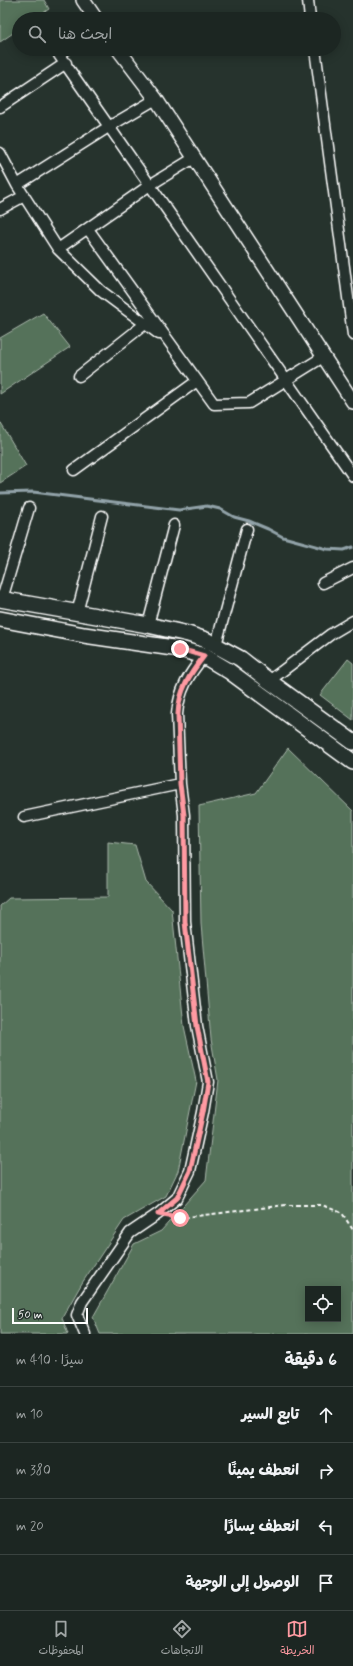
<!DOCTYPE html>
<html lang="ar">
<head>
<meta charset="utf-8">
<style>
	:root { --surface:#1c2622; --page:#29322f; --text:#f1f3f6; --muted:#a0a5a5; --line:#3a4340; --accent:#ff9aa2 }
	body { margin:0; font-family:Mynerve,"Playpen Sans Arabic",sans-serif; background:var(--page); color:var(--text); direction:rtl }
	.controls { position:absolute; right:12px; bottom:12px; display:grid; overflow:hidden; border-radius:0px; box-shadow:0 2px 10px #0003 }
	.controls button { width:36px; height:36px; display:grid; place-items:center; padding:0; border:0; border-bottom:1px solid var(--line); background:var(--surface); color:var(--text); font:20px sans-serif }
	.scale { position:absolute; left:12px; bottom:10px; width:76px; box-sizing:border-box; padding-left:4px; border:2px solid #fff; border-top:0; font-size:11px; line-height:14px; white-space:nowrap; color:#fff; -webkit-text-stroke:3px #26332d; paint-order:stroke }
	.stop { position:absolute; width:12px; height:12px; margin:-9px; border:3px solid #ff9aa2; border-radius:50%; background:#fff }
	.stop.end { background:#ff9aa2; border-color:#fff; box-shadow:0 1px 4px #0008 }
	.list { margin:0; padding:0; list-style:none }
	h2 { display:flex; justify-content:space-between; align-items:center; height:52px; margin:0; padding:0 16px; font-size:17px }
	h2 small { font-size:13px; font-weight:400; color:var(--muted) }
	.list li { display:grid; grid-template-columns:26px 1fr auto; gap:12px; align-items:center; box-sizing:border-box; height:56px; padding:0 16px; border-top:1px solid var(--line) }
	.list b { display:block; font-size:15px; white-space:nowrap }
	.list em { font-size:13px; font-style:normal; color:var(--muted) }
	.icon { flex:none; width:22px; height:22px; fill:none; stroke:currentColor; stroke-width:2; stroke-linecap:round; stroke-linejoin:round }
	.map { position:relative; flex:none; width:353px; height:1334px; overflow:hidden; direction:ltr }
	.search { position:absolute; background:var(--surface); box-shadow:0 2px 10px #0003; left:12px; right:12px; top:12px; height:44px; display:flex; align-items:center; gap:10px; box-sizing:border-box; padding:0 14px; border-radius:22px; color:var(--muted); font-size:15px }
	.sheet { height:276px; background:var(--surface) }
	nav { display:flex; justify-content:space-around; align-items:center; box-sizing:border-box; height:56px; border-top:1px solid var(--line); background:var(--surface); font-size:11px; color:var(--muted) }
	nav a { display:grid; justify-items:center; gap:2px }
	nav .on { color:var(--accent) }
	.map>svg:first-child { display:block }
	.green { fill:#55725a; stroke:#aab8ac; fill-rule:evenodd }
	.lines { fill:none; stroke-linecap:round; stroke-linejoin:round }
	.stream { stroke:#92a3a9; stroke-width:3 }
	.minor-casing { stroke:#fff; stroke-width:13 }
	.tertiary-casing { stroke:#fff; stroke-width:16 }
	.secondary-casing { stroke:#fff; stroke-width:18 }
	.path { stroke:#fff; stroke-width:2; stroke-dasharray:4 3; stroke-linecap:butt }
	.minor { stroke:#26332d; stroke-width:10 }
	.tertiary { stroke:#26332d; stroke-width:13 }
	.secondary { stroke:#26332d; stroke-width:15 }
	.route { stroke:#ff9aa2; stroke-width:5 }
</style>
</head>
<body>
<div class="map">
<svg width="353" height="1334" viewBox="0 0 353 1334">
	<rect width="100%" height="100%" fill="#26332d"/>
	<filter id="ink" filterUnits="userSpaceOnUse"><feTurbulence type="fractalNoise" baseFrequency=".025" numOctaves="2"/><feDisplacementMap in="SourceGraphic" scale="8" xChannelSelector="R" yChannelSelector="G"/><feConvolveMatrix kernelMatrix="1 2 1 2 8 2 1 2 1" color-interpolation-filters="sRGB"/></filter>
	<g filter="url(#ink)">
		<!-- green -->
		<path class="green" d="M0 0H44L49 9 34 19H19V29L0 42Z
			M43 313 70 347 0 394V338Z
			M0 422 26 466 0 483Z
			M348 659 353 663V720L320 695Z
			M288 748 353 811V1334H100L93 1317 134 1244 161 1231 206 1180 218 1080 211 1039 201 924 199 806 256 793ZM308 1289H338V1319H308Z
			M108 842 135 845 146 882 172 910 184 1026 196 1081 178 1171 166 1196 124 1220 82 1283 62 1318 68 1334H0V906L9 898 108 897Z"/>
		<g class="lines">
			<!-- stream -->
			<path class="stream" d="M0 493 33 492 179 510 207 506 220 509 234 517 249 521 268 529 283 537 327 549 344 550 353 547"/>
			<defs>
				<path id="minor" d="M308 0 310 19
					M67 49 59 55 353 476
					M315 49 353 335
					M0 107 66 63
					M0 153 17 185 58 249 101 291 159 334
					M17 185 110 126 156 99
					M0 209 24 196
					M88 229 214 404 249 403 323 357
					M58 249 150 185 194 158
					M79 376 145 324
					M74 470 197 381
					M323 583 353 568
					M2 599 29 508
					M77 613 102 516
					M148 625 174 525
					M216 645 247 529
					M269 681 331 634 353 621
					M24 817 180 784
					M85 1334 77 1315 82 1302 130 1233 158 1214 177 1198 190 1171 203 1112 208 1082 197 1026 185 922 184 815 180 784 177 714C179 690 189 674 204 656"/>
				<path id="tertiary" d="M83 0 96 19
					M118 49 156 99 353 402"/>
				<path id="secondary" d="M0 599 148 625 188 634 206 640 241 659 269 681 353 742
					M0 619 84 635 180 649 204 656 229 671 353 762"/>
			</defs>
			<!-- minor casing -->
			<use href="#minor" class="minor-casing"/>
			<!-- tertiary casing -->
			<use href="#tertiary" class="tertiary-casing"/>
			<!-- secondary casing -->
			<use href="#secondary" class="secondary-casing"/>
			<!-- path -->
			<path class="path" d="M171 1216 180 1218 286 1205H322L342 1213 353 1230"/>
			<!-- minor -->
			<use href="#minor" class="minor"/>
			<!-- tertiary -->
			<use href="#tertiary" class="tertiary"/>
			<!-- secondary -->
			<use href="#secondary" class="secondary"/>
		</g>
	</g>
	<g class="lines" filter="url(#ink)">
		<!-- route -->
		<path class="route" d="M180 1218 158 1214 177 1198 190 1171 203 1112 208 1082 197 1026 185 922 184 815 180 784 178 714C179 690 190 674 204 656L180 649"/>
	</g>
</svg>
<div class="controls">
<button><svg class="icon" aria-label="locate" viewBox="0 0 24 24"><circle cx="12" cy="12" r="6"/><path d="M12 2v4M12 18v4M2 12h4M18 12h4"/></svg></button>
</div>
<div class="scale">50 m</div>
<div class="stop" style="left:180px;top:1218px"></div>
<div class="stop end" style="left:180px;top:649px"></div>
<div class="search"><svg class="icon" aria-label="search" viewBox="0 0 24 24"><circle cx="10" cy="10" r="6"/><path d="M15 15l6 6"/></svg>ابحث هنا</div>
</div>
<section class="sheet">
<h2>6 دقيقة<small>سيرًا · 410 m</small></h2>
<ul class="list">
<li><svg class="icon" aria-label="ahead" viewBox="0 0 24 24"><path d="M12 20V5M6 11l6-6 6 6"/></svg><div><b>تابع السير</b></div><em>10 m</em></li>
<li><svg class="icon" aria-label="right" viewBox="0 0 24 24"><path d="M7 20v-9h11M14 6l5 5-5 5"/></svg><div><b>انعطف يمينًا</b></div><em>380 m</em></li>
<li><svg class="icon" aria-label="left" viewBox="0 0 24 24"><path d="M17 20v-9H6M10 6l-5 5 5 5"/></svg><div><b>انعطف يسارًا</b></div><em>20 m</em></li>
<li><svg class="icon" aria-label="arrive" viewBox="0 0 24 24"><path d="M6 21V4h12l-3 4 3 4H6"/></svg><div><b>الوصول إلى الوجهة</b></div></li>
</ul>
</section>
<nav>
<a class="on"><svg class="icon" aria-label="map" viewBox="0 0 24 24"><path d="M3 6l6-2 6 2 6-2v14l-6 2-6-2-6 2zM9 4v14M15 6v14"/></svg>الخريطة</a>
<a><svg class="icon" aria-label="directions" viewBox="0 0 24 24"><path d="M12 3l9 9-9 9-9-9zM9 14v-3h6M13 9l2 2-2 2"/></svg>الاتجاهات</a>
<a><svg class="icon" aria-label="saved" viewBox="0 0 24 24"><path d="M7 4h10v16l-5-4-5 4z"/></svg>المحفوظات</a>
</nav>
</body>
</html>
